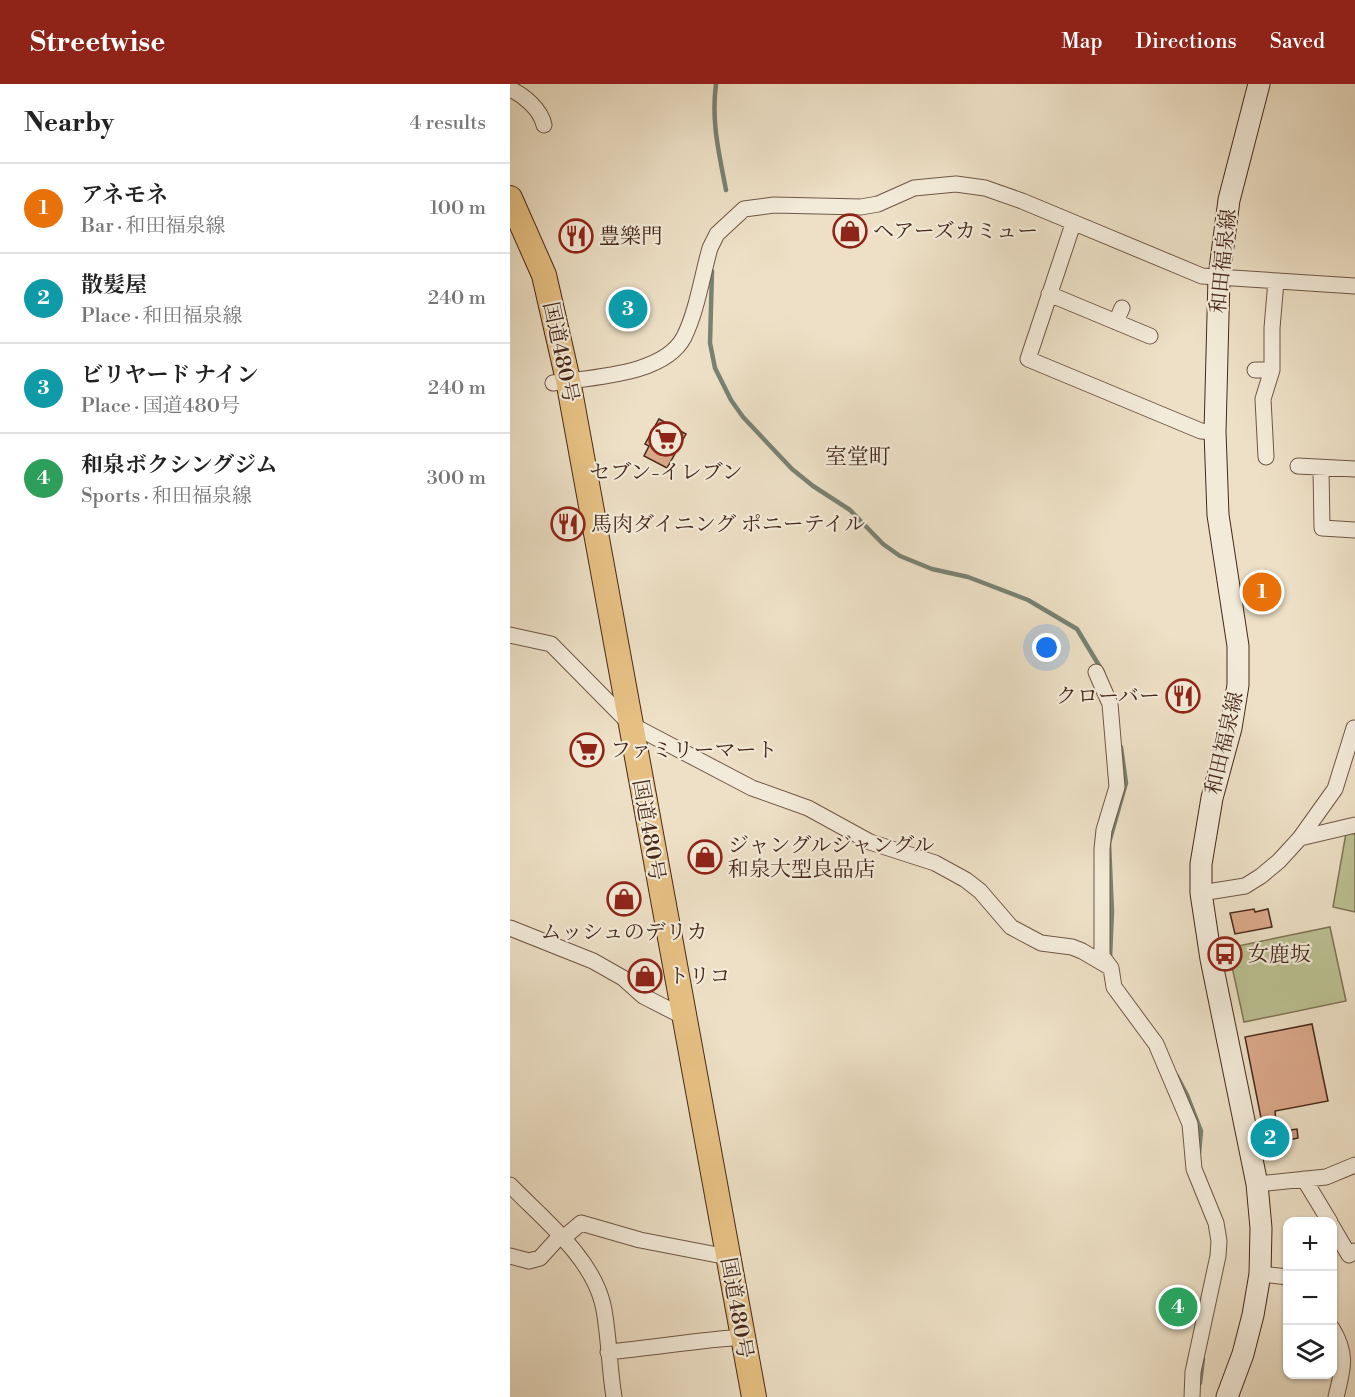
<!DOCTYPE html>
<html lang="en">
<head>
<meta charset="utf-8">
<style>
	:root { --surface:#fff; --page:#f6f6f6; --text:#222; --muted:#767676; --line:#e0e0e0; --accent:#8f2418 }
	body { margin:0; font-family:"Libre Bodoni","Noto Serif JP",serif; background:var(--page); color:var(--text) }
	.controls { position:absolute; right:18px; bottom:18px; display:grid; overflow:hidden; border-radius:12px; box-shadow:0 2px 4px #0004 }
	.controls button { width:54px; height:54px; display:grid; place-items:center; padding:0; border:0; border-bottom:2px solid var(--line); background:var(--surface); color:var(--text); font:30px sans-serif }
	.you { position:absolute; left:537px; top:564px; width:21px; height:21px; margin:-15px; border:4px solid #fff; border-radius:50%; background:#1a73e8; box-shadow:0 0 0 9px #1a73e833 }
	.badge { display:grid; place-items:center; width:39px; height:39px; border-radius:50%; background:var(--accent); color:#fff; font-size:20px; font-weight:700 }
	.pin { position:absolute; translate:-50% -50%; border:3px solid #fff; box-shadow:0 2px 6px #0006 }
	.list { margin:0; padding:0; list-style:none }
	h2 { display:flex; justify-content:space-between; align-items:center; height:78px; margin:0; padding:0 24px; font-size:26px }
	h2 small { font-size:20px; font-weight:400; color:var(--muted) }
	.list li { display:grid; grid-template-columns:39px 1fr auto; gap:18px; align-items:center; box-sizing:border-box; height:90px; padding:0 24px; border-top:2px solid var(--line) }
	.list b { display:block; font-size:22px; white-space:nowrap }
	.list p { margin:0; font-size:20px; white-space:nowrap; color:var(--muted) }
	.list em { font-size:20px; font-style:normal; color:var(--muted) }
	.icon { flex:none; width:33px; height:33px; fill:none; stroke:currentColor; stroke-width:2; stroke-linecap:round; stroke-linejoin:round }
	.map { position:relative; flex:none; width:845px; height:1313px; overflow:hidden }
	header { display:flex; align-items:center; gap:36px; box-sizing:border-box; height:84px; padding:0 30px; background:var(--accent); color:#fff }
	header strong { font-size:28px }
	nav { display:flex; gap:33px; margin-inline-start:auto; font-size:21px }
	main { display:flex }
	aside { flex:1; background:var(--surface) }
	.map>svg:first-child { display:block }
	.garden { fill:#bbc193; stroke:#807456; stroke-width:1.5 }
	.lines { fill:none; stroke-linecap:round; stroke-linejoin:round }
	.stream { stroke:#788273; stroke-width:4.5 }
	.building { fill:#dca98b; stroke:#46281a; stroke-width:1.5 }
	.minor-casing { stroke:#705645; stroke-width:17 }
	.secondary-casing { stroke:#46281a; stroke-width:23 }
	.trunk-casing { stroke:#46281a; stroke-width:26 }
	.minor { stroke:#f3ebda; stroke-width:15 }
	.secondary { stroke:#f3ebda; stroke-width:21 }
	.trunk { stroke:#e6c083; stroke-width:24 }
	.labels { text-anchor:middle; stroke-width:4.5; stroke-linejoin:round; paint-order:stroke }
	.poi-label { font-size:21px; fill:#46281a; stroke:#f3ebda; text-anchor:start }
	.street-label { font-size:21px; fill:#46281a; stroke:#f3ebda }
	.neighbourhood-label { font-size:22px; fill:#46281a; stroke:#f3ebda }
</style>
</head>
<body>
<header>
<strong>Streetwise</strong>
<nav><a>Map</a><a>Directions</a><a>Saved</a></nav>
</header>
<main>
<aside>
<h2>Nearby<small>4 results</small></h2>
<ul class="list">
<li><span class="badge" style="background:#e8710a">1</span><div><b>アネモネ</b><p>Bar · 和田福泉線</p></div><em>100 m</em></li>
<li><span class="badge" style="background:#0f9aa8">2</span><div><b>散髪屋</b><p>Place · 和田福泉線</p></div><em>240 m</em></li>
<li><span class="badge" style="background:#0f9aa8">3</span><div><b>ビリヤード ナイン</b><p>Place · 国道480号</p></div><em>240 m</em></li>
<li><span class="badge" style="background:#2e9e5b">4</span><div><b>和泉ボクシングジム</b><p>Sports · 和田福泉線</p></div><em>300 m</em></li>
</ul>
</aside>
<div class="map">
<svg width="845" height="1313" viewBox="0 0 845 1313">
	<rect width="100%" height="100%" fill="#ede0c6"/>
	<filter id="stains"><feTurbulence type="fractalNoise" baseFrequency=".00333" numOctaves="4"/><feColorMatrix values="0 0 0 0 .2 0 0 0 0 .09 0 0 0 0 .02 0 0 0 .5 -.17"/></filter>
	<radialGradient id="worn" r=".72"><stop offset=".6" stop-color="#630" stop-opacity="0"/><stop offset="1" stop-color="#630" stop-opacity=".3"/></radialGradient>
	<!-- garden -->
	<path class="garden" d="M836 749 845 750V828L823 823Z
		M820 843 836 917 734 938 718 864Z"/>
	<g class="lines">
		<!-- stream -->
		<path class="stream" d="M206 0C201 38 209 69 216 106
			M202 187 200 259 205 284 221 316 233 333 282 385 303 402 340 426 373 460 390 472 422 485 458 493 518 516 567 545 593 588
			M600 874 602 828 599 759 616 699 611 663
			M667 992 677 1011 691 1047 689 1069
			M690 1299 693 1275"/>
	</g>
	<!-- building -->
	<path class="building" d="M149 335 176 350 157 384 134 372 139 362 135 360Z
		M744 825 745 828 758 825 762 843 725 850 720 829Z
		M802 940 818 1017 765 1027 767 1048 787 1045 788 1054 752 1062V1050L754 1049 735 953Z"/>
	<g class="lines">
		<defs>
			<path id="minor" d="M0 5C14 11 31 26 34 41
				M563 140 518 275 691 347 705 348
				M539 210 640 252
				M606 238 612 224
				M745 286H762
				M43 299C79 293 154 292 174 253 187 227 192 192 200 164L207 150 234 125 264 121 351 123 368 120 404 104 446 100 475 104 512 117 692 192 845 202
				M756 373 753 315 762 286V244L766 197
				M788 382 845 385
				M811 384 812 444 845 446
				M0 551 41 560 120 640 242 704 298 724 360 758 425 779 456 796 470 807 501 843 531 859 562 863 572 867 601 884 604 903 646 960 680 1040 684 1085 706 1139 709 1157 708 1172 683 1288 682 1313
				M586 588 600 620 607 703 594 746 592 765V872L601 884
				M790 754 825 705 844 644
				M691 809 735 802 751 792 769 777 790 754 845 741
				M0 844 83 877 113 894 133 912 174 933
				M794 1095 820 1138
				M747 1100 816 1093 845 1081
				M0 1101C33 1135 82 1173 93 1221 99 1249 99 1283 104 1313
				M822 1142 839 1171 845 1167
				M52 1155 71 1139 130 1156 218 1173
				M0 1172 19 1177 30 1174 50 1152
				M750 1190 778 1193
				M822 1244C838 1271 833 1284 826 1313
				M98 1268C143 1264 187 1256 233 1253"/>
			<path id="secondary" d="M717 1313 733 1270 743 1231 750 1190 751 1144 747 1100 701 875 691 809V780L702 714 721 644 728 601V562L708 431 705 348 709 193 719 116 749 0"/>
			<path id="trunk" d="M0 114 34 191 58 296 244 1313"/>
		</defs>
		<!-- minor casing -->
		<use href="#minor" class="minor-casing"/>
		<!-- secondary casing -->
		<use href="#secondary" class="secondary-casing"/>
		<!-- trunk casing -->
		<use href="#trunk" class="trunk-casing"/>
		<!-- minor -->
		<use href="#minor" class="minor"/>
		<!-- secondary -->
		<use href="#secondary" class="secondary"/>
		<!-- trunk -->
		<use href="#trunk" class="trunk"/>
	</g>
	<!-- icons -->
	<defs>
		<symbol id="shop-ring" viewBox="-11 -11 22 22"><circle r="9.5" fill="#f3ebda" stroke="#8f2418" stroke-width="1.5"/><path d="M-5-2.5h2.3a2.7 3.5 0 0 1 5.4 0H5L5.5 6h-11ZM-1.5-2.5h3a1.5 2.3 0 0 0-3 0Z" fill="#8f2418"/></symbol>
		<symbol id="restaurant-ring" viewBox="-11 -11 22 22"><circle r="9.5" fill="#f3ebda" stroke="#8f2418" stroke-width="1.5"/><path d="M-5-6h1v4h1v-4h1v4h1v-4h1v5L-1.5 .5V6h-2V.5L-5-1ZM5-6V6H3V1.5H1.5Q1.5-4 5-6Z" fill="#8f2418"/></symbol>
		<symbol id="supermarket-ring" viewBox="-11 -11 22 22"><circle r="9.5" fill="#f3ebda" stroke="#8f2418" stroke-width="1.5"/><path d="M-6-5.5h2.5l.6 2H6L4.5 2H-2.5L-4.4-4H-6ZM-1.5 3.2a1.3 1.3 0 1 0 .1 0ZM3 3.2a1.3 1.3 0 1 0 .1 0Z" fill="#8f2418"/></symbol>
		<symbol id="bus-ring" viewBox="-11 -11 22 22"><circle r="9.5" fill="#f3ebda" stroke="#8f2418" stroke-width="1.5"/><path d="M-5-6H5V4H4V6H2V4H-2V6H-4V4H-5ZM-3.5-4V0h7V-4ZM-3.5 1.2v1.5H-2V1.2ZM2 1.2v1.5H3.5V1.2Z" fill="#8f2418"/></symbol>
	</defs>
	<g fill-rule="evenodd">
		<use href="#shop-ring" x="321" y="128" width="38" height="38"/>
		<use href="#restaurant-ring" x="47" y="133" width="38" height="38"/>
		<use href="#supermarket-ring" x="137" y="336" width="38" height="38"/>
		<use href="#restaurant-ring" x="39" y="421" width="38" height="38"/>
		<use href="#restaurant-ring" x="654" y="593" width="38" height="38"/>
		<use href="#supermarket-ring" x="58" y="647" width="38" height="38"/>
		<use href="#shop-ring" x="176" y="754" width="38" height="38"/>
		<use href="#shop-ring" x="95" y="796" width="38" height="38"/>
		<use href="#bus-ring" x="696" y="851" width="38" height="38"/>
		<use href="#shop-ring" x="116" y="873" width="38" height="38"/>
	</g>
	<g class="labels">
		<!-- poi labels -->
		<g class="poi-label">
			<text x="363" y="154">ヘアーズカミュー</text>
			<text x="89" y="159">豊樂門</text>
			<text x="156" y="395" text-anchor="middle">セブン-イレブン</text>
			<text x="81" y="447">馬肉ダイニング ポニーテイル</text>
			<text x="650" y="619" text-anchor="end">クローバー</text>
			<text x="100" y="673">ファミリーマート</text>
			<text x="218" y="768">ジャングルジャングル<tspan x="218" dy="24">和泉大型良品店</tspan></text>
			<text x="114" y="855" text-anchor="middle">ムッシュのデリカ</text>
			<text x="738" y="877">女鹿坂</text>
			<text x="158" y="899">トリコ</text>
		</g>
		<!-- street labels -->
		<g class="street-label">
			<text transform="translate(713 177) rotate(-84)" y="7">和田福泉線</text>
			<text transform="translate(51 268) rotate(78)" y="7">国道480号</text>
			<text transform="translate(714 659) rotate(-77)" y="7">和田福泉線</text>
			<text transform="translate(139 746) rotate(80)" y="7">国道480号</text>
			<text transform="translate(227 1224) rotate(80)" y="7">国道480号</text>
		</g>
		<!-- neighbourhood labels -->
		<g class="neighbourhood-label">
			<text x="348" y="380">室堂町</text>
		</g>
	</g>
	<rect width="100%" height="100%" filter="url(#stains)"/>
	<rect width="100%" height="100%" fill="url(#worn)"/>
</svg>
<div class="controls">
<button>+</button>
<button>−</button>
<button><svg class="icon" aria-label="layers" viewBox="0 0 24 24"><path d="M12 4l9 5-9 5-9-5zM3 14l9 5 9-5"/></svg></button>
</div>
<div class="you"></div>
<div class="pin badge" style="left:752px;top:508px;background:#e8710a">1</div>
<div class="pin badge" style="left:760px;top:1054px;background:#0f9aa8">2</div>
<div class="pin badge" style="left:118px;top:225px;background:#0f9aa8">3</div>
<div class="pin badge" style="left:668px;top:1223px;background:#2e9e5b">4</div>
</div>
</main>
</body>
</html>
